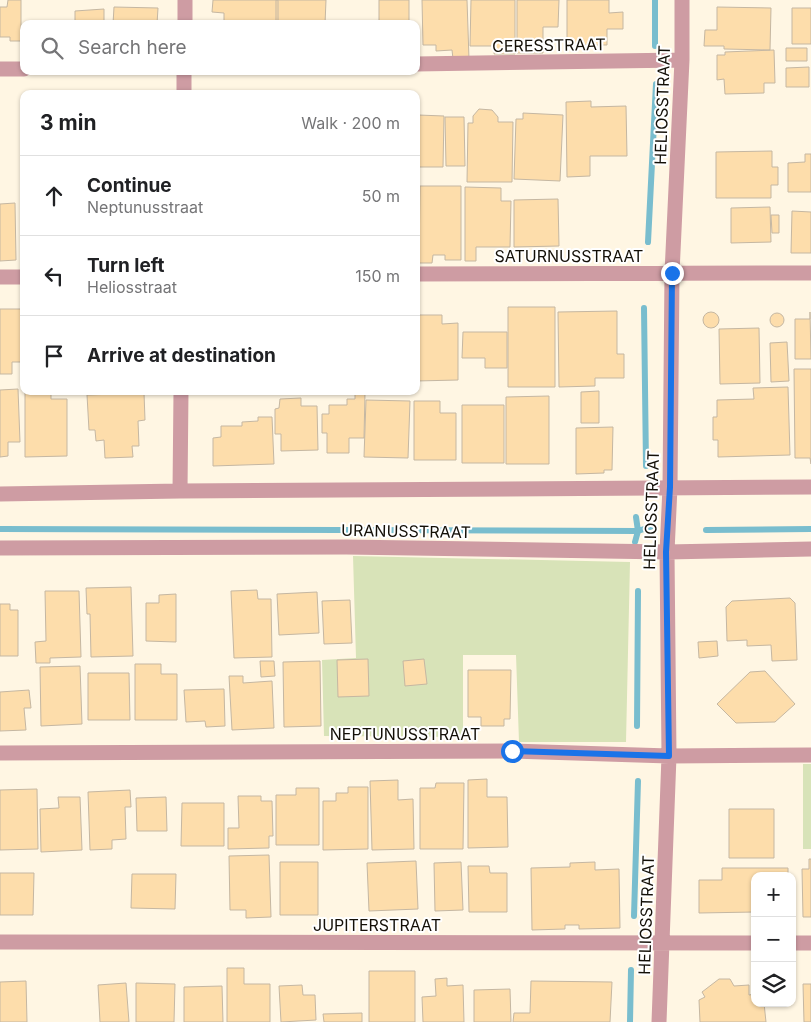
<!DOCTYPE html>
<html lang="en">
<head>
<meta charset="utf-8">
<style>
	:root { --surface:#fff; --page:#f2f2f2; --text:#202124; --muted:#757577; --line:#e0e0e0 }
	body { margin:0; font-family:Inter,sans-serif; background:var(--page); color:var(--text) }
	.controls { position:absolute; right:15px; bottom:15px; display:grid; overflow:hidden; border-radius:10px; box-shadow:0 1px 4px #0004 }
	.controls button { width:45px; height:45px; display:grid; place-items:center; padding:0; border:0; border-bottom:1px solid var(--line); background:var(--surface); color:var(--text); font:25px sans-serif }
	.stop { position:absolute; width:15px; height:15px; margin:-11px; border:4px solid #1a73e8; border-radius:50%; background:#fff }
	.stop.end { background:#1a73e8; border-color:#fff; box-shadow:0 1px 5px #0008 }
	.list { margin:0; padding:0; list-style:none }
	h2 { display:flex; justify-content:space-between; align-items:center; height:65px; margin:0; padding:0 20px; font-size:21px }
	h2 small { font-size:16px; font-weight:400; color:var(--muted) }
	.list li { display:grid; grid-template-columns:32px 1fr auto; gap:15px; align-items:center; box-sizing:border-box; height:80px; padding:0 20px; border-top:1px solid var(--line) }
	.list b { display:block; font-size:19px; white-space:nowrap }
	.list p { margin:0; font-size:16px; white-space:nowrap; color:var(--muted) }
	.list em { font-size:16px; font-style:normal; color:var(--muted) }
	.icon { flex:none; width:28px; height:28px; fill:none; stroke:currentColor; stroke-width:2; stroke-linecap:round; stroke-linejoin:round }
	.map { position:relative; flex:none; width:811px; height:1022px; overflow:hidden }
	.search { position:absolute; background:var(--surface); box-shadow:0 1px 4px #0004; left:20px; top:20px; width:400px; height:55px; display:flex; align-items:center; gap:12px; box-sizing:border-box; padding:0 18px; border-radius:10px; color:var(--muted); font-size:19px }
	.panel { position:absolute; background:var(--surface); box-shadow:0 1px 4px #0004; left:20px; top:90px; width:400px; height:305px; border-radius:10px }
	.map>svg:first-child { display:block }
	.green { fill:#d8e3b8 }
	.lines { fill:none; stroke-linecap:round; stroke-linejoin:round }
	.stream { stroke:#79bdce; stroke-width:6 }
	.building { fill:#fdddab; stroke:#c5b7a2 }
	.minor { stroke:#ce9ca3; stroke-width:15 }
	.route { stroke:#1a73e8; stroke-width:6 }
	.labels { text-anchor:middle; stroke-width:4; stroke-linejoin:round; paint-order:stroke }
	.street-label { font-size:16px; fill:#130f07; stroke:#fff }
</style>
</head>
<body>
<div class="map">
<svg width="811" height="1022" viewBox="0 0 811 1022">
	<rect width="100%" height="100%" fill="#fff6e3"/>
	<!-- green -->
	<path class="green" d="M353 556 630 562 626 742H519L516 655H463V737L324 736 322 660 356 658Z
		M803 764H811V849H803Z"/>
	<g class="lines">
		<!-- stream -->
		<path class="stream" d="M655 0V46
			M648 242 656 84
			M644 308 646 466
			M0 529 638 531 653 526
			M706 530 811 529
			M635 542 638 531 636 517
			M637 726 638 591
			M634 916 638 781
			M630 1022 631 970"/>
	</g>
	<!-- building -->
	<path class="building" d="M8 0H21V41H10V37H0V7H7Z
		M213 0H278V24H224V13L212 12Z
		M276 0H326L325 24H276Z
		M379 0H409V24H379Z
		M422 0H467L469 59H453L452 50 436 51V45H423Z
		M471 0H515V54H494L495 46H470Z
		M517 0H559L558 27H543V53H517Z
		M567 0H609V13L623 12V29H607V45H567Z
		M114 7 158 8 157 24H113Z
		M717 7 771 8 770 50 724 49V46H704L705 30H717Z
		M792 8H811V44H792Z
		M104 9V24H75V11Z
		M786 48H807V61H786Z
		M774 50 775 83H764V93L725 94 724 79 717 80V55H725V52Z
		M809 67V87H786V68Z
		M591 101V107L626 106 627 156H590V176L567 177 566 102Z
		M479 109 492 110 498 117V122H513L512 182H467L468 123H473V116Z
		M523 113 563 115 560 181 514 179 516 119H523Z
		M418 115 444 116 443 167H418Z
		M445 117H464L465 166H446Z
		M772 151V167H778V185H771V198H716V152Z
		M805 154H811V192H788V163L805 162Z
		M420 186H461V260H445V255H433L432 263H419Z
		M465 187 501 188V201H511L510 247H476V261H465Z
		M558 199 559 246 514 247V200Z
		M15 203 16 260 0 261V204Z
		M770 207 771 242 731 243V208Z
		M792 211 811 212V253H791Z
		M771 215H779V233H772Z
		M508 307H555V387H508Z
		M0 309H21V362H12V374H0Z
		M617 311V354H624V378H595V386L559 387 558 312Z
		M810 312 811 359H795V319H810Z
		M703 320a8 8 0 1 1 16 0a8 8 0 1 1-16 0Z
		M770 320a7 7 0 1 1 14 0a7 7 0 1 1-14 0Z
		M416 315H442V324L458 323V380L416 381Z
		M759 328 760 383 720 384 719 329Z
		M463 332H507V368H485V358H462Z
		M787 342 789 381 771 382 770 343Z
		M794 369H811V464L810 458H795Z
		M788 387 790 455 718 457V440H713V417H717V400L754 399 753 388Z
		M18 389 20 442H8V456L0 457V390Z
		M25 391H51V399H67V456L25 457Z
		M599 391V423H581V392Z
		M144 393 145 420 138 421 139 446H132L133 457 105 458 104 440 96 441 95 430H89L87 395Z
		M355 393H365L364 438H349V453H327V433H322V414H329V405H347V399H355Z
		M549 396V464H506V397Z
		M301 398V406H317L318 450 281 451V434H275V409L279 408 280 399Z
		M366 400 410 401 408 458 364 457Z
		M414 401H440V413H456V460H414Z
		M462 405H504V463H462Z
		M258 417H272L274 464 213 466V438L221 437V426H242V422L258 421Z
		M613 427 612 470H604V473L576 474V428Z
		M131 587 133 656 91 657 90 614H87L86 588Z
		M257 590 258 599H271L272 657 234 658 231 591Z
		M45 591H79L81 657 50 658V663H36L35 642 46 641Z
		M317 592 319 633 279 635 277 594Z
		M176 594V642L146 641V603H159V595Z
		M790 598 795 603 797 660 772 661 771 645 747 646V640L727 641 726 607 732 601Z
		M350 600 352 643 324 644 322 601Z
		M0 604H10V610H18V656H0Z
		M717 641 718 656 699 658 698 642Z
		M368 659 369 696 338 697 337 660Z
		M424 659 427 684 405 686 403 661Z
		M260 661H274L275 676 261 677Z
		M320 661 321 726 284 727 283 662Z
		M135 664H161V674H177V720H135Z
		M80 666 82 724 41 726 40 667Z
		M468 670H511L510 719H504V726H481V717H468Z
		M765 671 795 704 775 722 736 723 717 704 750 672Z
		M88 673H129L130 720H88Z
		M229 676H243V683L272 681 274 728 232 730Z
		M224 689 225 726 206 727 205 721 186 722 184 690Z
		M29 690 31 708H24L26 730 0 731V692Z
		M487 779V797H507L508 847 468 848V780Z
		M398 780V800L413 799 414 849 372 850 370 781Z
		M436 783H464L463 849H420V788H435Z
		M348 787H368V849L323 850V801H336V793H348Z
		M296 788H319V845H276V795H296Z
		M37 789 38 849 0 850V790Z
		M130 790 131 807H125L126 839 112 840V849L90 850 88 792Z
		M238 796H261V801H272L273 836H269V848L228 849V828H239Z
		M58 797H80L82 850 41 852 40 809 59 808Z
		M166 797 167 831H137L136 798Z
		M182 803H224V846H181Z
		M729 809H774V858H729Z
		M269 855 271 917 246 918V910H230L229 856Z
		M809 859H811V917H803L802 869H809Z
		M416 861 418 909 369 911 367 863Z
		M280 862H318V915H280Z
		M461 862 463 910 435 911 434 863Z
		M595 862V870L619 869 620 928 579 929V925H565V929L532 930 531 868 570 867V863Z
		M468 866H489L490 873H507V912H469Z
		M722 868H788V876H755V912L699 913V880H722Z
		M0 873H34L33 915H0Z
		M132 874H176L175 909 131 908Z
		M227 968H244V984H270V1022H227Z
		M369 971H415V1022H369Z
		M447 978V986L463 985 464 1022H423L422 997 436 996 435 979Z
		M719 979H730L734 986 749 985V995L755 994V1003H764L766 1022H700L699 1000 705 997 702 992Z
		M26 981 27 1022H0V982Z
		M531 981 612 982 610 1022H513L514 1013H530Z
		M126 983 129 1022H100L98 985Z
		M136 983 175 984 174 1022H136Z
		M803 984H811V1022H804Z
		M302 985 303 995H315L316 1020 281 1022 279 986Z
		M222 986 223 1022H184V987Z
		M510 989 511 1022H474V990Z
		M362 1013V1022H324L323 1014Z"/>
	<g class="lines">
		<!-- minor -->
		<path class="minor" d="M185 24V0
			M416 64 682 60
			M0 69H24
			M184 94V71
			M416 274 811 273
			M0 277H24
			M180 491 181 391
			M0 494 180 491 811 487
			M0 548 346 547 667 552 811 549
			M0 753 512 751 669 756 811 755
			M0 942 755 943
			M792 943H811
			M659 1022 669 756 667 552 670 487 672 273 682 60V0"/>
	</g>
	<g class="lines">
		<!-- route -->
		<path class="route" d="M512 751 669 756 666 552 670 487 672 273"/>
	</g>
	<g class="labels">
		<!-- street labels -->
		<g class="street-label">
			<text transform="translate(549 45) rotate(-1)" y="6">CERESSTRAAT</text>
			<text transform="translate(662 105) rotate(-88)" y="6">HELIOSSTRAAT</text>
			<text x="569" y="262">SATURNUSSTRAAT</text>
			<text transform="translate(651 510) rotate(-88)" y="6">HELIOSSTRAAT</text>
			<text transform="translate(406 531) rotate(1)" y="6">URANUSSTRAAT</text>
			<text x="405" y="740">NEPTUNUSSTRAAT</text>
			<text transform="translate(646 915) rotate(-88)" y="6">HELIOSSTRAAT</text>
			<text x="377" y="931">JUPITERSTRAAT</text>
		</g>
	</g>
</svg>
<div class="controls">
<button>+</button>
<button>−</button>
<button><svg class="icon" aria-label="layers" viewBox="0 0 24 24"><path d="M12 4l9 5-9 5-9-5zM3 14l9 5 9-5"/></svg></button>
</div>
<div class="stop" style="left:512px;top:751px"></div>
<div class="stop end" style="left:672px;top:273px"></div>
<div class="search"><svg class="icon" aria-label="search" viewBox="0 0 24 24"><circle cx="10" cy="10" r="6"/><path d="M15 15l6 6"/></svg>Search here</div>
<section class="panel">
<h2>3 min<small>Walk · 200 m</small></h2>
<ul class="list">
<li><svg class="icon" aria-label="ahead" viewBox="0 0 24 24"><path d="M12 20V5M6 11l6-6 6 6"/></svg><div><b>Continue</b><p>Neptunusstraat</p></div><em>50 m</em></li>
<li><svg class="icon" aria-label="left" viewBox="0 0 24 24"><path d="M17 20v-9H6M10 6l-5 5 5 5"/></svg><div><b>Turn left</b><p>Heliosstraat</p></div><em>150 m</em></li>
<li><svg class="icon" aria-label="arrive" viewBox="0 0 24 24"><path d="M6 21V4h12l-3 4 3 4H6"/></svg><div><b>Arrive at destination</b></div></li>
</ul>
</section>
</div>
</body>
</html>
